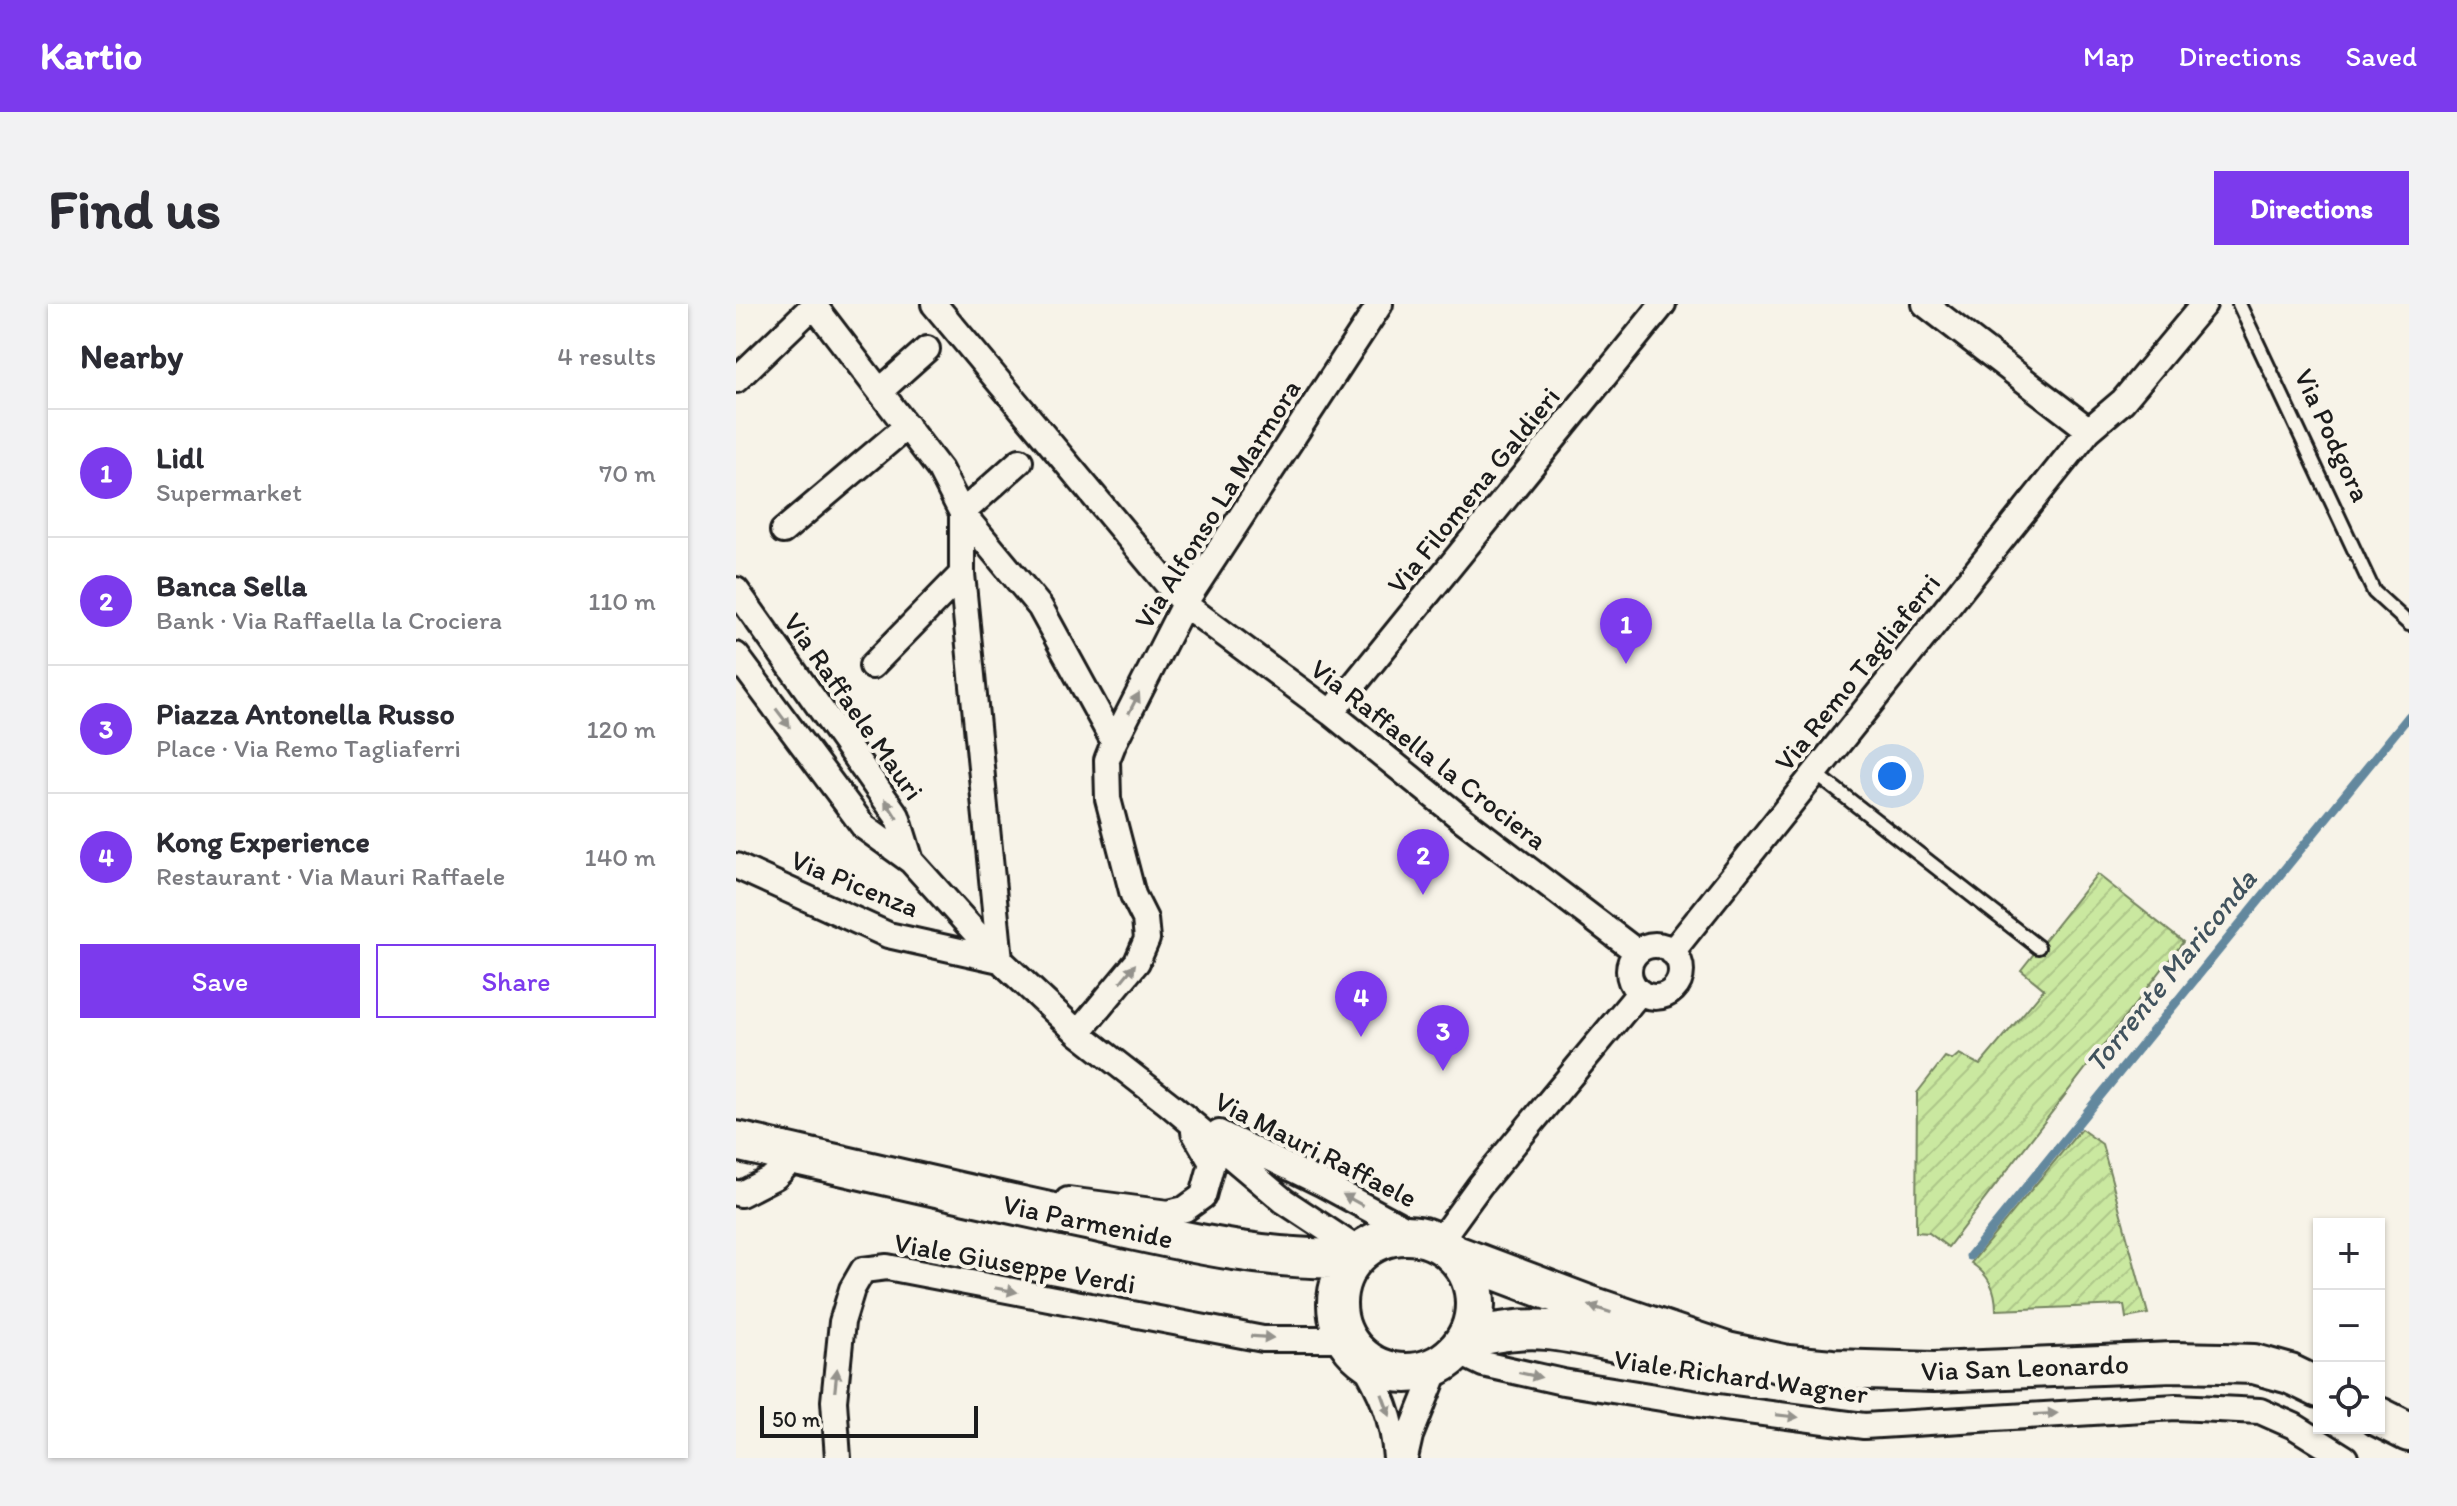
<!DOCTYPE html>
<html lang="en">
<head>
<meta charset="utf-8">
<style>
	:root { --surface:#fff; --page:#f2f2f3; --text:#2b2b33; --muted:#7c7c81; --line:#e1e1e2; --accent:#7c3aed }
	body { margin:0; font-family:Itim,sans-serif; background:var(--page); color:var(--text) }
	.controls { position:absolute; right:24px; bottom:24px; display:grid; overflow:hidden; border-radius:0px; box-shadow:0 2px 6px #0004 }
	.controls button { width:72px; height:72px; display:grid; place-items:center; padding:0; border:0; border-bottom:2px solid var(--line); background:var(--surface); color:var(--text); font:40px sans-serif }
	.scale { position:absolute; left:24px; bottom:20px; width:218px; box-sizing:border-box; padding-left:8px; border:4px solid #1c1c1c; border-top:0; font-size:22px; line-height:28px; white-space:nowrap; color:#1c1c1c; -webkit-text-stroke:6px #f7f3e8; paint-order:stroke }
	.you { position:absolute; left:1156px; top:472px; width:28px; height:28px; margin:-20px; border:6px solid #fff; border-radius:50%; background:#1a73e8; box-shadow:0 0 0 12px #1a73e833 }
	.badge { display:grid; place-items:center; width:52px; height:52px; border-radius:50%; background:var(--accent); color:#fff; font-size:26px; font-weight:700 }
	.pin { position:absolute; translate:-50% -66px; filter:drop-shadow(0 2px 4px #0008) }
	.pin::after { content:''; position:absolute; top:42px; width:28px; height:24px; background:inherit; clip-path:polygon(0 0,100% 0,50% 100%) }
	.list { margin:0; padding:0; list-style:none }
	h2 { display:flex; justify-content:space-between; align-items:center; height:104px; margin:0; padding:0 32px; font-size:34px }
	h2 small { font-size:26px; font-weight:400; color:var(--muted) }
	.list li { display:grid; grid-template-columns:52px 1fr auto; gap:24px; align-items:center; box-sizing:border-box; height:128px; padding:0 32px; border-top:2px solid var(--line) }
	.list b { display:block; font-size:30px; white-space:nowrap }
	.list p { margin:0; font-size:26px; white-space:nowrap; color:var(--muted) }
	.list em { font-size:26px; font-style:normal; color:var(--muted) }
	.actions { display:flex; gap:16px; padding:24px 32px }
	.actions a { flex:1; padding:18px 0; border:2px solid var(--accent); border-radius:0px; text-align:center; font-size:28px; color:var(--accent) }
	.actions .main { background:var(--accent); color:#fff }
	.icon { flex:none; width:44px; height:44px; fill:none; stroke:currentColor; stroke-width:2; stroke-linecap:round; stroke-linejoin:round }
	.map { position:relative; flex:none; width:1673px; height:1154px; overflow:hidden; border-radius:0px }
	header { display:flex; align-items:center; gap:48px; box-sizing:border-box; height:112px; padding:0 40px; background:var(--accent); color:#fff }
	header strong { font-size:38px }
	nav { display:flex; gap:44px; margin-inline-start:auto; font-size:28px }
	.intro { display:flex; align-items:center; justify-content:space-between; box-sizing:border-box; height:192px; padding:0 48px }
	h1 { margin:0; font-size:56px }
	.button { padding:20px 36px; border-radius:0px; background:var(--accent); color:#fff; font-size:28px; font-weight:700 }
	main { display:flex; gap:48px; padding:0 48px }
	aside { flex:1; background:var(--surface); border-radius:0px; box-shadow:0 2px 6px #0004 }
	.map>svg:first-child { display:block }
	.garden { fill:url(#garden-furrows); stroke:#73825e; stroke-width:2 }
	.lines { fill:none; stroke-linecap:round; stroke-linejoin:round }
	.stream { stroke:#64889e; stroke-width:9 }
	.service-casing { stroke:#1c1c1c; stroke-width:18 }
	.minor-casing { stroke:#1c1c1c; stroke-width:30 }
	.primary-casing { stroke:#1c1c1c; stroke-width:44 }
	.service { stroke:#f7f3e8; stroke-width:12 }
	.minor { stroke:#f7f3e8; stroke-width:24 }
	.primary { stroke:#f7f3e8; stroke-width:38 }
	.oneway { fill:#94928c }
	.labels { text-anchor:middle; stroke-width:8; stroke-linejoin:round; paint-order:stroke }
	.street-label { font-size:28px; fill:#1c1c1c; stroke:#f7f3e8 }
	.water-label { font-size:30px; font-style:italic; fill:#40525d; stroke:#f7f3e8 }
</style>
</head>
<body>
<header>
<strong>Kartio</strong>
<nav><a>Map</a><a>Directions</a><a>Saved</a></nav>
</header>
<div class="intro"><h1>Find us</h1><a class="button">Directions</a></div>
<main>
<aside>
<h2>Nearby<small>4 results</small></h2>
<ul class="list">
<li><span class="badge">1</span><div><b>Lidl</b><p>Supermarket</p></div><em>70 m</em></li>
<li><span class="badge">2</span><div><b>Banca Sella</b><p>Bank · Via Raffaella la Crociera</p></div><em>110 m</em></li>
<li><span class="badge">3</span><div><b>Piazza Antonella Russo</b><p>Place · Via Remo Tagliaferri</p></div><em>120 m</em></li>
<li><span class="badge">4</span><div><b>Kong Experience</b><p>Restaurant · Via Mauri Raffaele</p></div><em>140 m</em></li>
</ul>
<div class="actions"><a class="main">Save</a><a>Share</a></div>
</aside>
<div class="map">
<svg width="1673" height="1154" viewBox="0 0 1673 1154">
	<defs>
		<pattern id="garden-furrows" width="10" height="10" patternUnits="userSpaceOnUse" patternTransform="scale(2)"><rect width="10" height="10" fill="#cae8a0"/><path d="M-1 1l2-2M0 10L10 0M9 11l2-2" fill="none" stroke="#adc689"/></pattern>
	</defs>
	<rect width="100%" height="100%" fill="#f7f3e8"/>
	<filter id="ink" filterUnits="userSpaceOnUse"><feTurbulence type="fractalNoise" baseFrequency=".0125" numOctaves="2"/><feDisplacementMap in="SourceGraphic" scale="16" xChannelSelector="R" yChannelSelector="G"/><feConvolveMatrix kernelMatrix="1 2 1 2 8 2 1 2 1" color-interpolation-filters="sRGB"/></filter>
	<g filter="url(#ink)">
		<!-- garden -->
		<path class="garden" d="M1361 570 1447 638 1212 943 1193 929 1180 928 1181 789 1209 753 1216 756 1223 750 1244 761 1308 685 1285 666Z
			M1345 825 1366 840 1412 1010 1390 1014 1388 1001 1260 1006C1260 985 1253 971 1235 959Z"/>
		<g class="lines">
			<!-- stream -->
			<path class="stream" d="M1234 952 1673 412"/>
			<defs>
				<path id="service" d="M1503 0 1638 288 1673 320
					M1079 469 1302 643"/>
				<path id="minor" d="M77 0 204 166 226 209V270L264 656
					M198 0 448 300 595 409 726 515 901 648
					M1189 0 1353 126
					M0 76 78 1
					M144 87 191 45
					M284 157 226 209 304 303 378 438
					M47 227 171 122
					M0 286 161 512 175 557 264 656 342 729 433 800 548 897 625 948
					M0 351 128 523 175 557
					M136 362 226 270
					M595 409 927 0
					M0 562 152 631 264 656
					M893 667a26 26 0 1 1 52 0a26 26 0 1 1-52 0Z
					M936 648 1353 126 1387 97 1468 0
					M342 729 401 658 411 635 409 615 397 591 372 495 371 456 378 438 448 300 644 0
					M483 829 587 880 685 933
					M0 889 5 890 40 872 61 851
					M332 896 432 909 449 905 467 892 476 859 458 828
					M702 939 744 881 904 688
					M720 1047 747 1060 827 1078 981 1103 1128 1122 1440 1103 1524 1107 1558 1122 1609 1154
					M624 1052C645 1087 657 1113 660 1154
					M102 1154 98 1097 106 1018 116 985 127 966 151 963 527 1035H610
					M669 1154 674 1132 703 1060"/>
				<path id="primary" d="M0 837C118 864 236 892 355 917 442 936 529 958 619 954
					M601 1000a69 69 0 1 1 138 0a69 69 0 1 1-138 0Z
					M717 950 855 1002 991 1048 1052 1061 1096 1065 1198 1068 1437 1058 1486 1059 1518 1060 1554 1070 1583 1084
					M730 1034C757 1029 784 1023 811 1026 853 1030 894 1044 936 1046
					M1643 1113 1673 1128"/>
			</defs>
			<!-- service casing -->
			<use href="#service" class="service-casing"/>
			<!-- minor casing -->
			<use href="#minor" class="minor-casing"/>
			<!-- primary casing -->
			<use href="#primary" class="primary-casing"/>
			<!-- service -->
			<use href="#service" class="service"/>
			<!-- minor -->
			<use href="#minor" class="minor"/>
			<!-- primary -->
			<use href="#primary" class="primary"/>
		</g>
		<!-- one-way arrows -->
		<defs><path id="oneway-solid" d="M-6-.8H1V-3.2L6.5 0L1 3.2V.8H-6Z" transform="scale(2)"/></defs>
		<g class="oneway">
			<use href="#oneway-solid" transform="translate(398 399) rotate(-63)"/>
			<use href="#oneway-solid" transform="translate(47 414) rotate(53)"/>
			<use href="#oneway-solid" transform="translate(155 505) rotate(-122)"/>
			<use href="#oneway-solid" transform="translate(392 669) rotate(-51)"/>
			<use href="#oneway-solid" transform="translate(617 896) rotate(-151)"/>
			<use href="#oneway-solid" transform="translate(270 986) rotate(11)"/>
			<use href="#oneway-solid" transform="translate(864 1005) rotate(-162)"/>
			<use href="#oneway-solid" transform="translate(526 1033) rotate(4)"/>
			<use href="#oneway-solid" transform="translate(794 1071) rotate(12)"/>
			<use href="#oneway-solid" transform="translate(100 1076) rotate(-84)"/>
			<use href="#oneway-solid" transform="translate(650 1101) rotate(70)"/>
			<use href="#oneway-solid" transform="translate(1310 1110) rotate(-3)"/>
			<use href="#oneway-solid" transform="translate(1051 1112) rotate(7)"/>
		</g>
	</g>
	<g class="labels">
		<!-- street labels -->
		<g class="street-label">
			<text transform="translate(1597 131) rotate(65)" y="10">Via Podgora</text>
			<text transform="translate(737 186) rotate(-51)" y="10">Via Filomena Galdieri</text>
			<text transform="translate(481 200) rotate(-58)" y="10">Via Alfonso La Marmora</text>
			<text transform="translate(1121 368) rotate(-51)" y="10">Via Remo Tagliaferri</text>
			<text transform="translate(118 402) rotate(55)" y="10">Via Raffaele Mauri</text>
			<text transform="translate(693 450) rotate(38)" y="10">Via Raffaella la Crociera</text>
			<text transform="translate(119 579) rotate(22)" y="10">Via Picenza</text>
			<text transform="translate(580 845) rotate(27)" y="10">Via Mauri Raffaele</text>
			<text transform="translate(352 917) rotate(12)" y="10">Via Parmenide</text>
			<text transform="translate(279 959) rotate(10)" y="10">Viale Giuseppe Verdi</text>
			<text transform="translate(1289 1063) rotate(-2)" y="10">Via San Leonardo</text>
			<text transform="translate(1005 1072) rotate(8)" y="10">Viale Richard Wagner</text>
		</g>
		<!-- water labels -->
		<g class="water-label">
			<text transform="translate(1435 667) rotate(-51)" y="10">Torrente Mariconda</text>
		</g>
	</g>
</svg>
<div class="controls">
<button>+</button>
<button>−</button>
<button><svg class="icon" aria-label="locate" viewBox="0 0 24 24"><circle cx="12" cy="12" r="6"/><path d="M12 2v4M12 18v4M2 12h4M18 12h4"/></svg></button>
</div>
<div class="scale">50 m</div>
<div class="you"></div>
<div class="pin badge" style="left:890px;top:360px">1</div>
<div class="pin badge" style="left:687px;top:591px">2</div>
<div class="pin badge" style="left:707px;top:767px">3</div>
<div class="pin badge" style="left:625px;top:733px">4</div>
</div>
</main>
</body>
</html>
